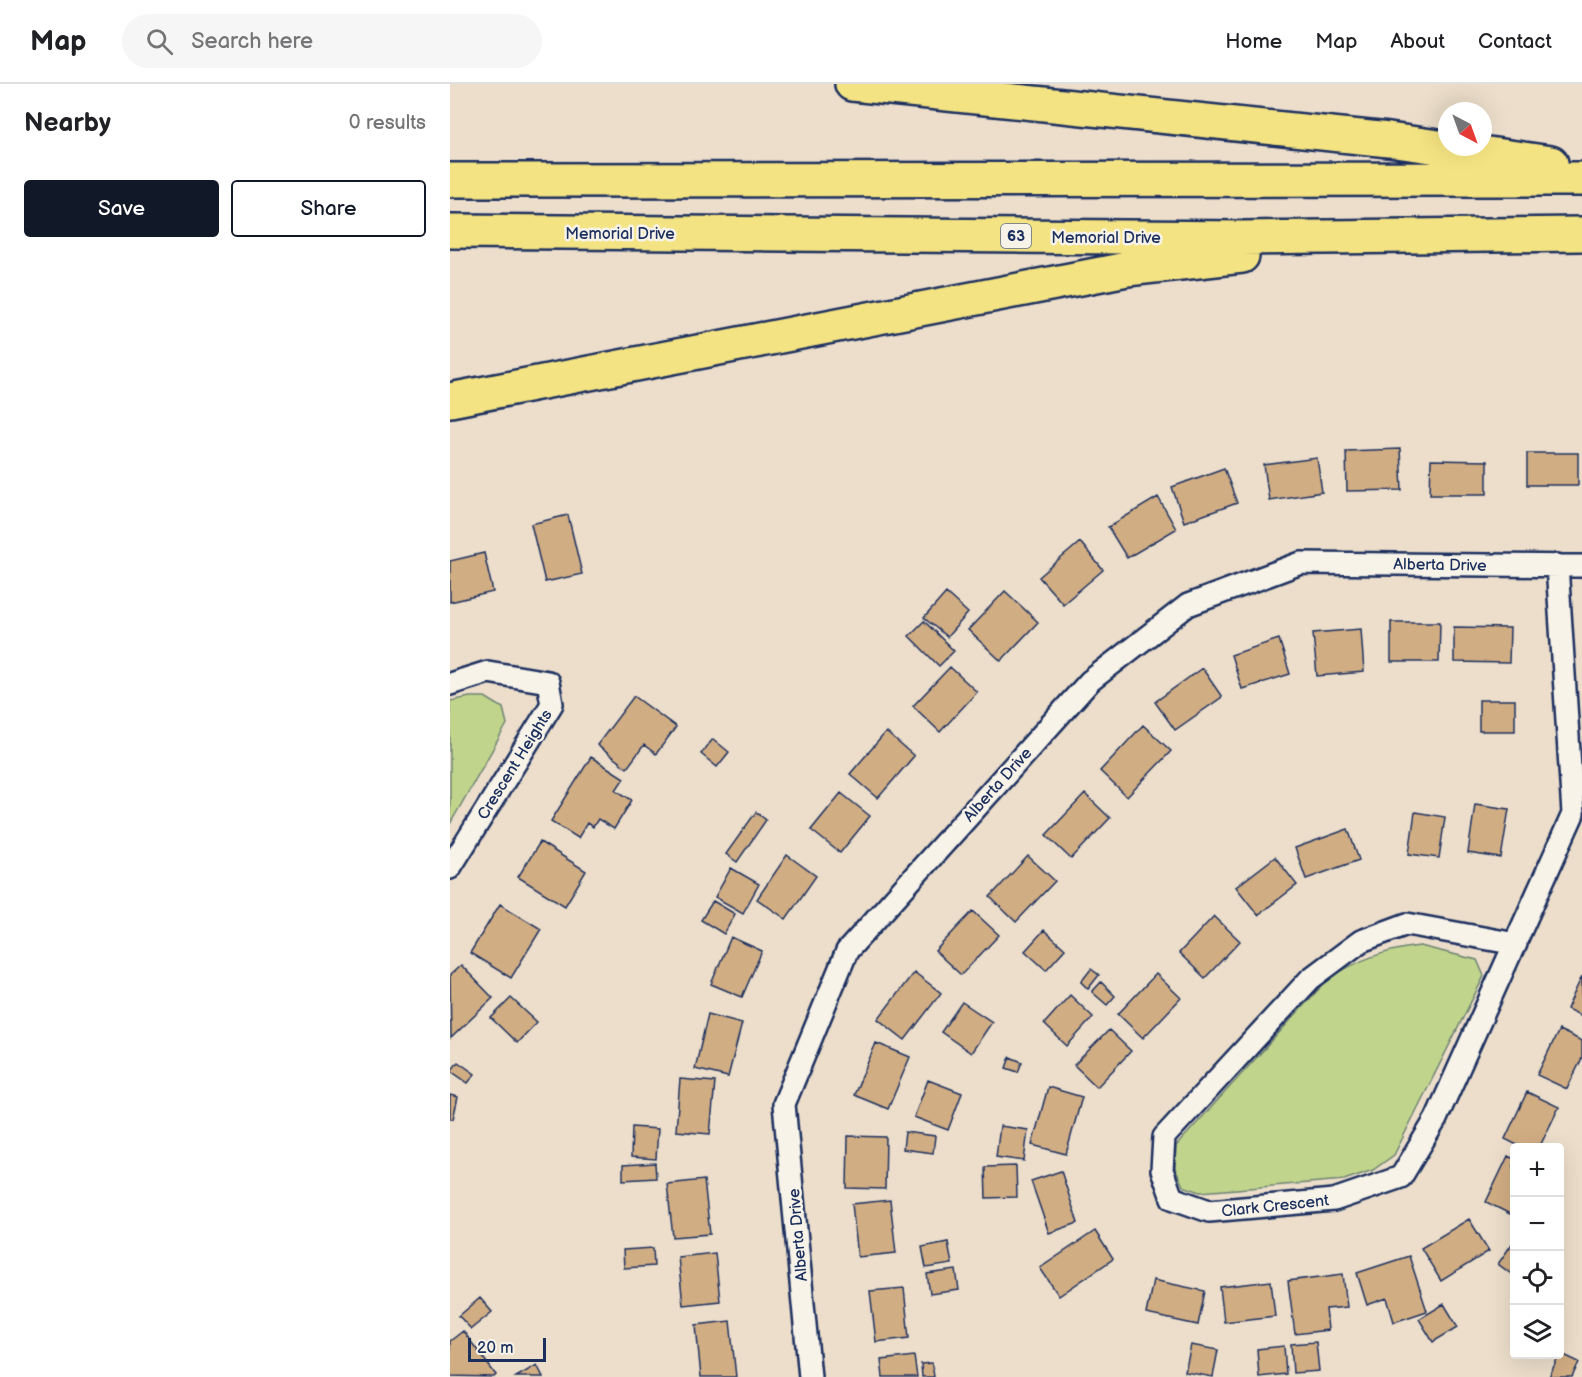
<!DOCTYPE html>
<html lang="en">
<head>
<meta charset="utf-8">
<style>
	:root { --surface:#fff; --page:#f6f6f6; --text:#202124; --muted:#757577; --line:#e0e0e0; --accent:#111827 }
	body { margin:0; font-family:"Balsamiq Sans",sans-serif; background:var(--page); color:var(--text) }
	.controls { position:absolute; right:18px; bottom:18px; display:grid; overflow:hidden; border-radius:6px; box-shadow:0 6px 24px #0002 }
	.controls button { width:54px; height:54px; display:grid; place-items:center; padding:0; border:0; border-bottom:2px solid var(--line); background:var(--surface); color:var(--text); font:30px sans-serif }
	.compass { position:absolute; left:988px; top:18px; width:54px; height:54px; border-radius:50%; background:var(--surface); box-shadow:0 6px 24px #0002; rotate:139deg }
	.scale { position:absolute; left:18px; bottom:15px; width:78px; box-sizing:border-box; padding-left:6px; border:3px solid #1b2f5e; border-top:0; font-size:16px; line-height:21px; white-space:nowrap; color:#1b2f5e; -webkit-text-stroke:4px #f7f3e8; paint-order:stroke }
	.list { margin:0; padding:0; list-style:none }
	h2 { display:flex; justify-content:space-between; align-items:center; height:78px; margin:0; padding:0 24px; font-size:26px }
	h2 small { font-size:20px; font-weight:400; color:var(--muted) }
	.actions { display:flex; gap:12px; padding:18px 24px }
	.actions a { flex:1; padding:14px 0; border:2px solid var(--accent); border-radius:6px; text-align:center; font-size:21px; color:var(--accent) }
	.actions .main { background:var(--accent); color:#fff }
	.icon { flex:none; width:33px; height:33px; fill:none; stroke:currentColor; stroke-width:2; stroke-linecap:round; stroke-linejoin:round }
	.map { position:relative; flex:none; width:1132px; height:1293px; overflow:hidden }
	header { display:flex; align-items:center; gap:36px; box-sizing:border-box; height:84px; padding:0 30px; background:var(--surface); border-bottom:2px solid var(--line) }
	header strong { font-size:28px }
	nav { display:flex; gap:33px; margin-inline-start:auto; font-size:21px }
	.search { width:420px; height:54px; background:var(--page); display:flex; align-items:center; gap:15px; box-sizing:border-box; padding:0 21px; border-radius:33px; color:var(--muted); font-size:22px }
	main { display:flex }
	aside { flex:1; background:var(--surface) }
	.map>svg:first-child { display:block }
	.green { fill:#c0d58b; stroke:#6e8274; stroke-width:1.5 }
	.building { fill:#d1ad83; stroke:#1b2f5e; stroke-width:1.5 }
	.lines { fill:none; stroke-linecap:round; stroke-linejoin:round }
	.minor-casing { stroke:#1b2f5e; stroke-width:26 }
	.motorway-casing { stroke:#1b2f5e; stroke-width:38 }
	.minor { stroke:#f7f3e8; stroke-width:21 }
	.motorway { stroke:#f4e382; stroke-width:33 }
	.labels { text-anchor:middle; stroke-width:5; stroke-linejoin:round; paint-order:stroke }
	.shield { fill:#f7f3e8; stroke:#5d6a87; stroke-width:1.5 }
	.shield-label { font-size:15px; font-weight:bold; fill:#1b2f5e }
	.street-label { font-size:16px; fill:#1b2f5e; stroke:#f7f3e8 }
</style>
</head>
<body>
<header>
<strong>Map</strong>
<div class="search"><svg class="icon" aria-label="search" viewBox="0 0 24 24"><circle cx="10" cy="10" r="6"/><path d="M15 15l6 6"/></svg>Search here</div>
<nav><a>Home</a><a>Map</a><a>About</a><a>Contact</a></nav>
</header>
<main>
<aside>
<h2>Nearby<small>0 results</small></h2>
<ul class="list">
</ul>
<div class="actions"><a class="main">Save</a><a>Share</a></div>
</aside>
<div class="map">
<svg width="1132" height="1293" viewBox="0 0 1132 1293">
	<rect width="100%" height="100%" fill="#ecdeca"/>
	<filter id="ink" filterUnits="userSpaceOnUse"><feTurbulence type="fractalNoise" baseFrequency=".0167" numOctaves="2"/><feDisplacementMap in="SourceGraphic" scale="12" xChannelSelector="R" yChannelSelector="G"/><feConvolveMatrix kernelMatrix="1 2 1 2 8 2 1 2 1" color-interpolation-filters="sRGB"/></filter>
	<g filter="url(#ink)">
		<!-- green -->
		<path class="green" d="M20 613H35L53 624 57 640 0 740V617Z
			M970 862 1027 876 1034 892 944 1071 923 1086 894 1096 750 1108 733 1102 725 1084 726 1062 878 895C908 876 934 866 970 862Z"/>
		<!-- building -->
		<path class="building" d="M950 365 952 406 897 407 896 367Z
			M1077 369H1128V401H1077Z
			M867 374 872 408 819 416 814 381Z
			M981 376 1037 377V410H980Z
			M774 384 787 419 734 438 722 403Z
			M708 413 726 445 677 474 658 443Z
			M118 431 132 490 95 498 81 440Z
			M630 458 653 486 613 520 589 493Z
			M34 469 43 508 0 518V477Z
			M555 507 588 538 551 577 518 546Z
			M496 509 518 529 497 553 474 534Z
			M474 537 504 567 489 582 459 552Z
			M941 538H990L989 578H941Z
			M1004 543 1060 544 1059 579 1004 578Z
			M911 545 914 588 867 592 863 549Z
			M829 555 840 590 792 605 781 571Z
			M500 583 527 608 490 648 463 622Z
			M752 584 772 613 725 646 705 618Z
			M184 612 226 643 206 670 194 661 177 684 147 661Z
			M1029 616H1065V647H1029Z
			M693 641 721 667 677 713 650 687Z
			M436 648 464 672 428 714 400 690Z
			M263 655 279 668 267 683 251 670Z
			M141 673 174 694 166 706 182 716 164 745 148 735 143 743 137 739 128 754 101 737Z
			M391 709 420 732 390 769 361 746Z
			M635 710 660 734 621 775 596 751Z
			M1025 720 1059 725 1051 774 1018 769Z
			M306 728 316 736 287 778 276 770Z
			M965 728 995 733 989 774 959 770Z
			M898 745 909 776 856 795 845 764Z
			M90 758 136 787 115 822 68 793Z
			M337 771 366 792 336 835 307 815Z
			M578 772 605 797 566 838 540 813Z
			M825 773 847 801 808 831 786 803Z
			M281 784 309 800 293 829 265 813Z
			M263 817 285 830 274 850 251 836Z
			M50 820 91 845 61 894 20 869Z
			M523 827 549 851 511 891 485 867Z
			M764 832 790 857 755 894 729 869Z
			M594 846 615 865 596 886 575 867Z
			M281 853 312 867 292 913 261 900Z
			M11 881 43 914 1 954 0 891Z
			M641 885 649 891 638 905 631 898Z
			M464 888 491 909 455 956 428 935Z
			M706 890 731 914 693 954 668 930Z
			M1132 892V932L1117 925Z
			M651 898 665 912 657 921 642 908Z
			M620 911 643 933 617 962 594 940Z
			M61 914 87 938 67 959 41 934Z
			M512 918 542 938 521 969 491 948Z
			M258 930 292 939 278 993 245 985Z
			M659 946 681 967 647 1003 624 981Z
			M1109 946 1132 957V974L1117 1005 1087 991Z
			M426 959 460 973 438 1025 404 1011Z
			M560 973 572 978 568 988 556 984Z
			M8 978 25 990 18 999 1 987Z
			M230 995 265 998 260 1050 226 1047Z
			M478 996 512 1009 498 1046 464 1033Z
			M598 1003 632 1013 616 1070 582 1061Z
			M1077 1008 1109 1023 1089 1064H1073L1055 1055Z
			M0 1011 8 1013 3 1035H0Z
			M550 1042 578 1046 574 1077 546 1073Z
			M182 1043 208 1045 206 1075 181 1073Z
			M455 1048 485 1052 483 1069 453 1065Z
			M398 1052 436 1053 435 1105 397 1104Z
			M1058 1072 1064 1075V1132L1036 1118Z
			M205 1079 206 1094 173 1096V1081Z
			M566 1082 567 1113 536 1114 535 1083Z
			M611 1087 628 1139 599 1149 581 1097Z
			M254 1096 260 1150 223 1153 217 1100Z
			M440 1116 446 1169 408 1173 402 1120Z
			M1019 1135 1039 1167 991 1197 971 1164Z
			M645 1147 663 1175 609 1212 590 1184Z
			M1064 1157V1192L1048 1180Z
			M498 1158 502 1180 476 1184 472 1163Z
			M203 1164 204 1182 174 1184 173 1166Z
			M265 1169 270 1217 233 1221 228 1173Z
			M959 1172 977 1227 944 1238 937 1214 917 1221 907 1189Z
			M506 1186 509 1206 480 1210 477 1190Z
			M893 1190 897 1223 876 1225 878 1246 845 1250 838 1197Z
			M703 1196 755 1207 748 1241 696 1230Z
			M821 1197 825 1232 774 1238 770 1203Z
			M454 1204 459 1254 426 1258 420 1207Z
			M30 1214 42 1228 21 1245 9 1232Z
			M994 1220 1008 1243 983 1258 969 1235Z
			M280 1237 286 1293H251L246 1241Z
			M13 1247 46 1291 44 1293 0 1292V1257Z
			M866 1258 869 1287 843 1289 841 1260Z
			M741 1261 768 1266 763 1293 735 1288Z
			M834 1262 836 1290 809 1293 807 1265Z
			M1110 1269 1129 1278 1122 1293H1099Z
			M464 1272 467 1293H433L431 1276Z
			M482 1279 484 1293H472L471 1280Z
			M87 1281 93 1293H66Z"/>
		<g class="lines">
			<defs>
				<path id="minor" d="M0 600 38 588 98 598 102 620 0 784
					M1066 860 957 840 911 857 860 895 714 1053 712 1086 722 1114 759 1127 884 1116 951 1093 986 1035 1123 730 1107 481
					M360 1293 334 1020 397 867 640 597 738 521 851 479 1132 482"/>
				<path id="motorway" d="M402 0 939 56 1101 79
					M0 96 1132 95
					M0 147 793 154 1132 150
					M0 316 677 185 792 172"/>
			</defs>
			<!-- minor casing -->
			<use href="#minor" class="minor-casing"/>
			<!-- motorway casing -->
			<use href="#motorway" class="motorway-casing"/>
			<!-- minor -->
			<use href="#minor" class="minor"/>
			<!-- motorway -->
			<use href="#motorway" class="motorway"/>
		</g>
	</g>
	<g class="labels">
		<!-- shield labels -->
		<rect class="shield" x="551" y="140" width="30" height="24" rx="4.5"/>
		<g class="shield-label">
			<text x="566" y="157">63</text>
		</g>
		<!-- street labels -->
		<g class="street-label">
			<text x="170" y="155">Memorial Drive</text>
			<text x="656" y="159">Memorial Drive</text>
			<text transform="translate(990 480) rotate(1)" y="6">Alberta Drive</text>
			<text transform="translate(64 680) rotate(-58)" y="6">Crescent Heights</text>
			<text transform="translate(547 700) rotate(-48)" y="6">Alberta Drive</text>
			<text transform="translate(825 1121) rotate(-6)" y="6">Clark Crescent</text>
			<text transform="translate(347 1151) rotate(-95)" y="6">Alberta Drive</text>
		</g>
	</g>
</svg>
<div class="controls">
<button>+</button>
<button>−</button>
<button><svg class="icon" aria-label="locate" viewBox="0 0 24 24"><circle cx="12" cy="12" r="6"/><path d="M12 2v4M12 18v4M2 12h4M18 12h4"/></svg></button>
<button><svg class="icon" aria-label="layers" viewBox="0 0 24 24"><path d="M12 4l9 5-9 5-9-5zM3 14l9 5 9-5"/></svg></button>
</div>
<svg class="compass" viewBox="-18 -18 36 36"><path d="M0-13l5 13h-10z" fill="#e53935"/><path d="M0 13l5-13h-10z" fill="#757577"/></svg>
<div class="scale">20 m</div>
</div>
</main>
</body>
</html>
